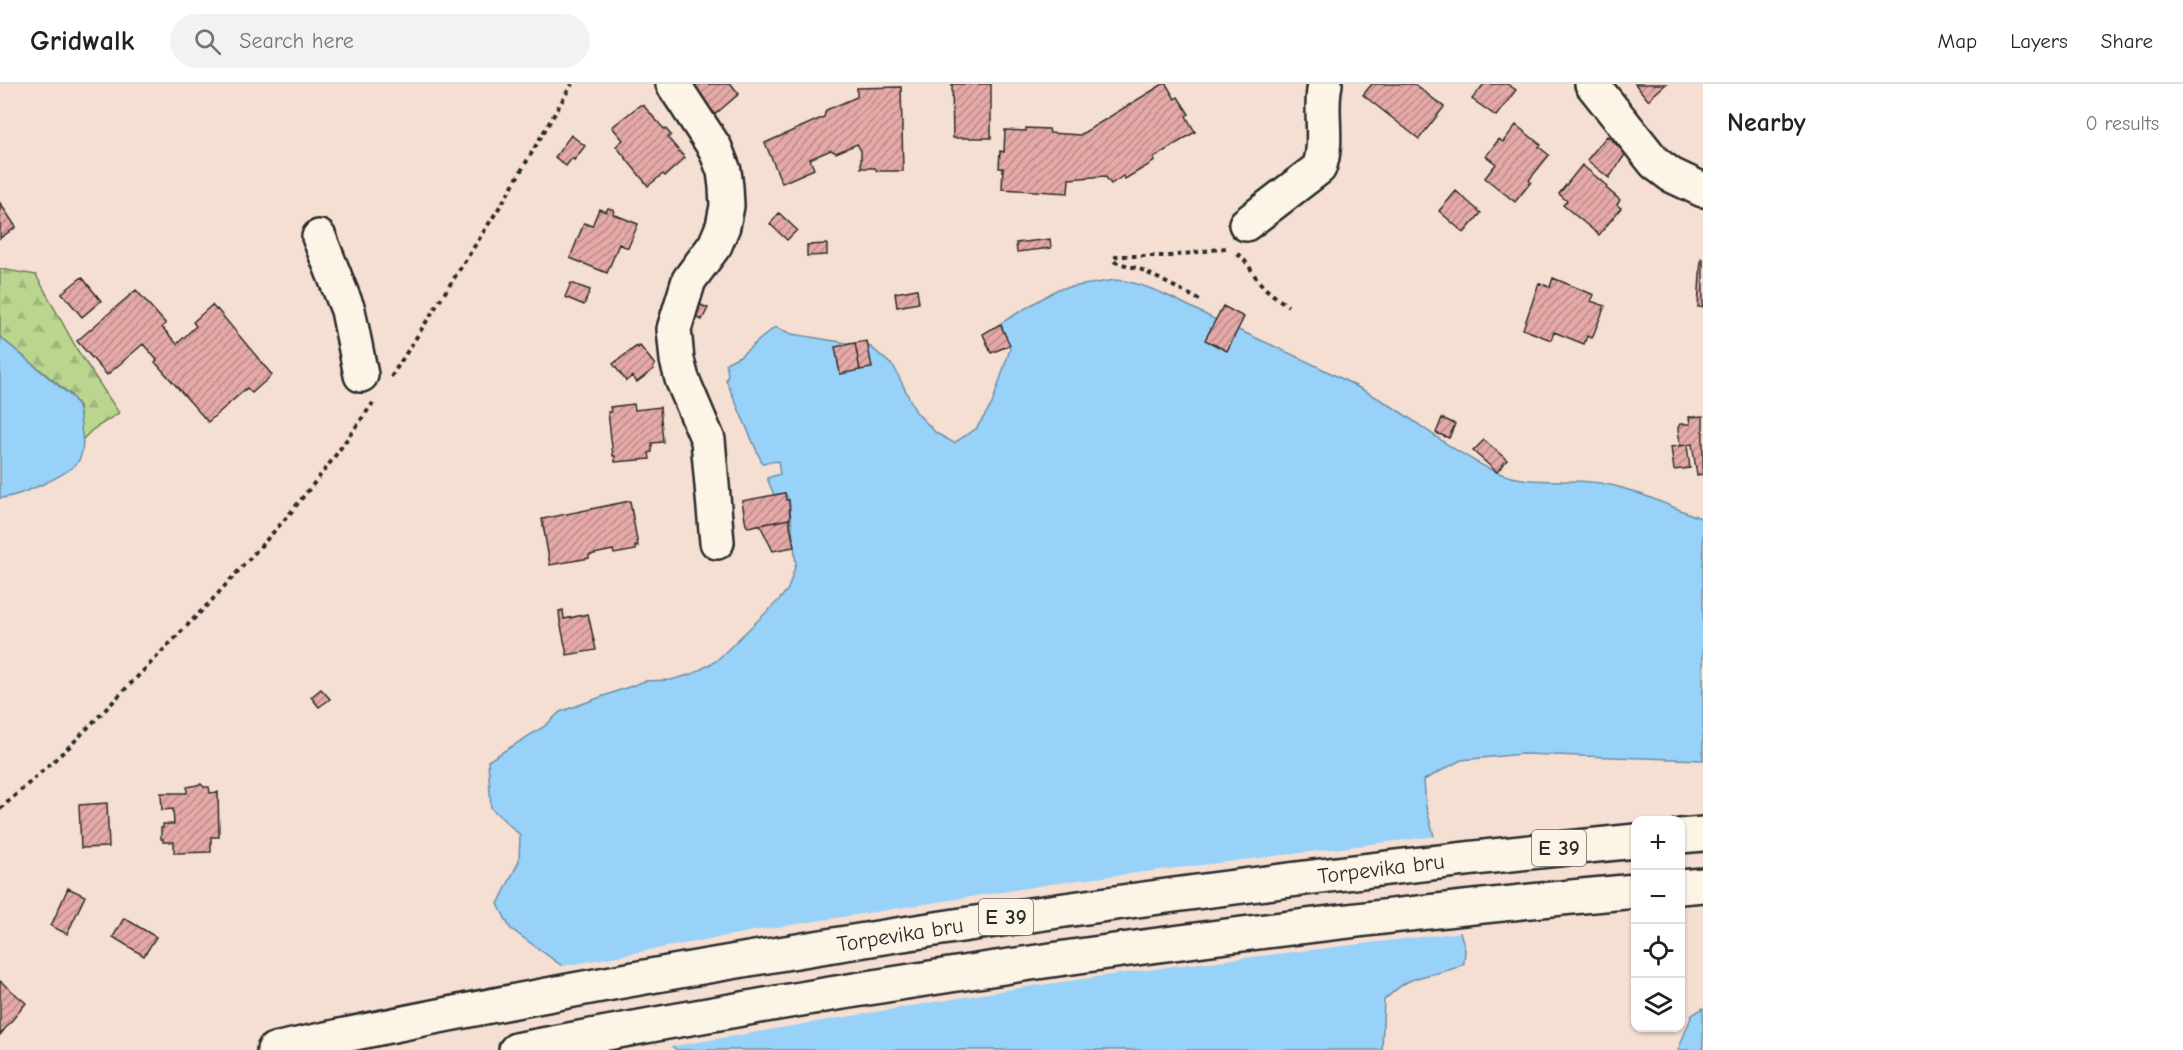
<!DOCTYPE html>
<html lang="en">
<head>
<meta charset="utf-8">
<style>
	:root { --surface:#fff; --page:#f2f2f2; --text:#222; --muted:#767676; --line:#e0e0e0 }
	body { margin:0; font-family:"Comic Neue",sans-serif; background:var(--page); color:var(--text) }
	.controls { position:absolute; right:18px; bottom:18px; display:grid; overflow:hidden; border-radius:12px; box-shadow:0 2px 4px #0004 }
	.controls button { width:54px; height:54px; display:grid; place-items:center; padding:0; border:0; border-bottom:2px solid var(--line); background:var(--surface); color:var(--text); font:30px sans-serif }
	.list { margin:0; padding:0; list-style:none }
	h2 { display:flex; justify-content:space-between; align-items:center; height:78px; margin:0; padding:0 24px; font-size:26px }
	h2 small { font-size:20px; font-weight:400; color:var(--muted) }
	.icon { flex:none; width:33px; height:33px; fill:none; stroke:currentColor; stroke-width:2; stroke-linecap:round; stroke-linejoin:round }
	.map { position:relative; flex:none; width:1703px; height:966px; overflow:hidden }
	header { display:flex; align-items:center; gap:36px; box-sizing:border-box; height:84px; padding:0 30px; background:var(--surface); border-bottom:2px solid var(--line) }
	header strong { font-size:28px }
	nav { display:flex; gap:33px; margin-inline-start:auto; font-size:21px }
	.search { width:420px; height:54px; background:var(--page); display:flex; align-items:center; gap:15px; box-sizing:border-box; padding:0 21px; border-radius:33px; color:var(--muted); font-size:22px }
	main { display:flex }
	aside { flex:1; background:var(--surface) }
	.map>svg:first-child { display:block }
	.forest { fill:url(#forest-firs); stroke:#72805c; stroke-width:1.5 }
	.water { fill:#98d2f8; stroke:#6c8fa6; stroke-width:1.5 }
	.pier { fill:#f5ded2 }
	.building { fill:url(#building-hatch); stroke:#2b2b2b; stroke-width:1.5 }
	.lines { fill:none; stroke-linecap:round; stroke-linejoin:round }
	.minor-casing { stroke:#2b2b2b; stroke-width:38 }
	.highway-casing { stroke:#2b2b2b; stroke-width:38 }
	.path { stroke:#2b2b2b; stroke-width:4; stroke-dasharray:4.5 4.5; stroke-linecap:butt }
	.minor { stroke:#fcf5e5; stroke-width:33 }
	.highway { stroke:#fcf5e5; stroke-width:33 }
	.labels { text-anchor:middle; stroke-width:5; stroke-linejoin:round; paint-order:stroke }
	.shield { fill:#fcf5e5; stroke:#6a6863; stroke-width:1.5 }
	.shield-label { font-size:21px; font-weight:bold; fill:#2b2b2b }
	.street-label { font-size:22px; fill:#2b2b2b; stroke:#fcf5e5 }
</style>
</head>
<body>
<header>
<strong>Gridwalk</strong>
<div class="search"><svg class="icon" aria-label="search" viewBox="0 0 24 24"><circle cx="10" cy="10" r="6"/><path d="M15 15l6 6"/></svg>Search here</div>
<nav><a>Map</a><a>Layers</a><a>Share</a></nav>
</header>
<main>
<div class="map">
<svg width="1703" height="966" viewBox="0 0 1703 966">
	<defs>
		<pattern id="forest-firs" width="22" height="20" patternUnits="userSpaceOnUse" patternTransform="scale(1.5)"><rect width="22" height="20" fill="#bad68e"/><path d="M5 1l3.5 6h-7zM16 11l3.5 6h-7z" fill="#a0b87b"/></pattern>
		<pattern id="building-hatch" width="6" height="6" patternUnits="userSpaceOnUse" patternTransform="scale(1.5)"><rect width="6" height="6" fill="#e5a9a7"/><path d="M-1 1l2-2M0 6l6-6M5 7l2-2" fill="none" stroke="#ba8a88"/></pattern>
	</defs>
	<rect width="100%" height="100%" fill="#f5ded2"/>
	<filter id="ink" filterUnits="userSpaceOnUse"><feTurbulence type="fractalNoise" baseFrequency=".0167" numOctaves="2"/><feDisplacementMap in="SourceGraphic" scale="12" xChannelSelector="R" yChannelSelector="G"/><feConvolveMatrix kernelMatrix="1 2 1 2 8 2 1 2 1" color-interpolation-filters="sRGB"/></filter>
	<g filter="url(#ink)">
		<!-- forest -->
		<path class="forest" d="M0 185 36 191 78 267 119 329 92 346 82 356 79 322 70 310 0 253Z"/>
		<!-- water -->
		<path class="water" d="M1115 196C1147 198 1184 220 1212 234 1271 261 1332 287 1388 320 1423 342 1458 371 1496 388 1528 401 1558 395 1591 398 1625 400 1670 423 1703 435V676L1522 670 1461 676 1424 696 1426 723 1465 866 1464 879C1452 889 1423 889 1407 898 1399 902 1391 910 1384 916L1382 966H677L510 844 498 820 519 777 520 751 491 724 488 677 545 642 560 628 645 597 671 596 692 590 716 577 779 516 788 505 796 480 789 416 785 409 774 411 767 394 780 390 778 377 762 379 726 296 728 291 726 279 740 272 775 243 792 250 871 263 894 283 916 328 936 349 954 359 976 345 992 320 1010 265 1001 239 1058 205Z
			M0 253 73 314C80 323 80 332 81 344 83 356 85 370 76 380 63 393 18 413 0 414Z
			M1703 924V966H1678L1692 931Z"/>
		<!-- pier -->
		<path class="pier" d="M1437 752 1463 848 1175 882 1012 905 668 963 558 883 759 846 1071 797Z"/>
		<!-- building -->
		<path class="building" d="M686 0H731L739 10 713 32Z
			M952 0H991V54H953Z
			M1163 0H1166L1175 15 1178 13 1189 30 1186 32 1195 48 1153 74 1155 77 1125 95 1123 92 1111 100 1105 92 1069 95 1068 109 1002 105 1003 84H999L1000 67 1004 68 1005 46 1026 47V44L1049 45 1050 49 1080 51Z
			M1372 0H1414L1444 23 1419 55 1363 11Z
			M1484 0H1507L1516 6 1496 32 1472 15Z
			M1635 0H1666L1648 16Z
			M901 3 903 87H877L875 84H861V67L857 60 836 69 831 66 810 75 814 85 782 99 765 59 824 33 826 26 857 13V4Z
			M640 21H643L664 45 665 44 671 51 668 54 685 74 665 92 663 90 648 102 616 62 623 56 612 43Z
			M1516 41 1541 61 1539 63 1549 71 1529 96 1531 98 1515 118 1485 94 1496 80 1486 72 1499 55 1503 58Z
			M571 51 585 62 574 76 572 74 566 82 555 73Z
			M1607 52 1626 69 1609 94 1587 76Z
			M1582 81 1607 102 1606 104 1620 116 1617 121 1621 124 1599 151 1563 121 1567 117 1559 110Z
			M1456 107 1481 129 1464 149 1439 127Z
			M0 119 16 143 0 154Z
			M608 124 614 126 613 130 638 140 628 164 619 160 607 189 570 174 584 139 592 142 599 125 606 128Z
			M779 129 797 146 787 156 770 140Z
			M1050 155 1051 164 1017 168 1016 159Z
			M827 160V171L807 172V161Z
			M1701 175H1703V223H1698Z
			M82 193 101 217 82 233 62 209Z
			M1553 194 1594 211 1591 217 1605 222 1592 254 1587 252 1584 260 1554 248 1551 256 1523 245 1539 199 1550 203Z
			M571 199 590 206 584 221 565 213Z
			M917 205 919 219 897 223 895 209Z
			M136 206 166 240 162 243 177 260 196 242 193 238 212 221 216 226 217 225 272 291 252 309 247 304 208 338 155 278 157 276 143 260 107 291 77 257Z
			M696 219 708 224 702 236 691 231Z
			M1223 222 1244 233 1227 267 1205 256Z
			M1000 240 1010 261 991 269 983 250Z
			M867 257 872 284 860 286 855 259Z
			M855 259 860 286 840 290 835 263Z
			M637 262 638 264 640 262 655 281 653 283 654 285 637 298 632 292 626 297 613 280Z
			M634 320 635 326 660 323 663 358 652 359V368L649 369 650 375 615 378V372H613L608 328H611L610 323Z
			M1703 332V390L1697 391 1692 360 1680 362 1678 344 1680 340H1690L1689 333Z
			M1442 334 1455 340 1449 354 1436 349Z
			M1484 356 1507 376 1497 388 1473 367Z
			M1687 361 1690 384 1674 386 1671 363Z
			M785 409 786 416H789L790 435 748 443 746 441 742 417Z
			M630 417 638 462H635L636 466 614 470 613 466 589 471V474L550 481 542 435Z
			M789 435 794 463 773 467 760 441Z
			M563 526 564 535 588 530 596 566 567 571 560 537 559 527Z
			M321 605 330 615 319 623 311 613Z
			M201 700 204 703H209L210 709 218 708 219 753H211V768L174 769V758H163V755H161V744H163V740H174L173 725 162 726 161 709H187V703Z
			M107 719 109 763 81 764 79 721Z
			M68 804 85 812 67 850 51 842Z
			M124 834 156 853 144 872 113 853Z
			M0 897 26 919 0 951Z"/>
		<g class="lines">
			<defs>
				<path id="minor" d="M673 0 715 64 724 87 726 103 727 122 723 142 715 161 689 196 674 245 677 276 682 295 708 356 717 458
					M1592 0 1655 79 1671 91 1703 106
					M1246 140 1319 84C1329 57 1319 28 1325 0
					M319 153 348 226 361 291"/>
				<path id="highway" d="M1680 752 1703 750
					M1680 803 1703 801
					M274 966C724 869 1178 803 1636 757
					M516 966C887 895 1260 841 1636 807"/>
			</defs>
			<!-- minor casing -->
			<use href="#minor" class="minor-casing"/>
			<!-- highway casing -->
			<use href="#highway" class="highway-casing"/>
			<!-- path -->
			<path class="path" d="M1237 170C1247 176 1251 187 1258 196 1266 207 1277 214 1288 222
				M1200 216 1140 185 1115 178 1113 175 1117 172H1170L1226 164 1228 161
				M391 293 504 116 572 0
				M0 725 69 663 214 514 287 433 327 383 373 319"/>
			<!-- minor -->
			<use href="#minor" class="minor"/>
			<!-- highway -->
			<use href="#highway" class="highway"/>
		</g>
	</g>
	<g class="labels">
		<!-- shield labels -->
		<g class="shield">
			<rect x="1532" y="746" width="54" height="36" rx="4.5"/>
			<rect x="979" y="815" width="54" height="36" rx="4.5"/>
		</g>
		<g class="shield-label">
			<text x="1559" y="771">E 39</text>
			<text x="1006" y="840">E 39</text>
		</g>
		<!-- street labels -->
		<g class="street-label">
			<text transform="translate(1381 784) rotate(-7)" y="8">Torpevika bru</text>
			<text transform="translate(900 850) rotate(-9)" y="8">Torpevika bru</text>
		</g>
	</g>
</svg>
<div class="controls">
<button>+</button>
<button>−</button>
<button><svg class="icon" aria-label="locate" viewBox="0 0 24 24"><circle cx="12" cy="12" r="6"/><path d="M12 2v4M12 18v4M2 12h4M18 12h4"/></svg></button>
<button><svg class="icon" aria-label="layers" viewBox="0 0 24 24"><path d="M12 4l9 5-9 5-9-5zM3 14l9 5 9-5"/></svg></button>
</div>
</div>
<aside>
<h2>Nearby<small>0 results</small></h2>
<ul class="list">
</ul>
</aside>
</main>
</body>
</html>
